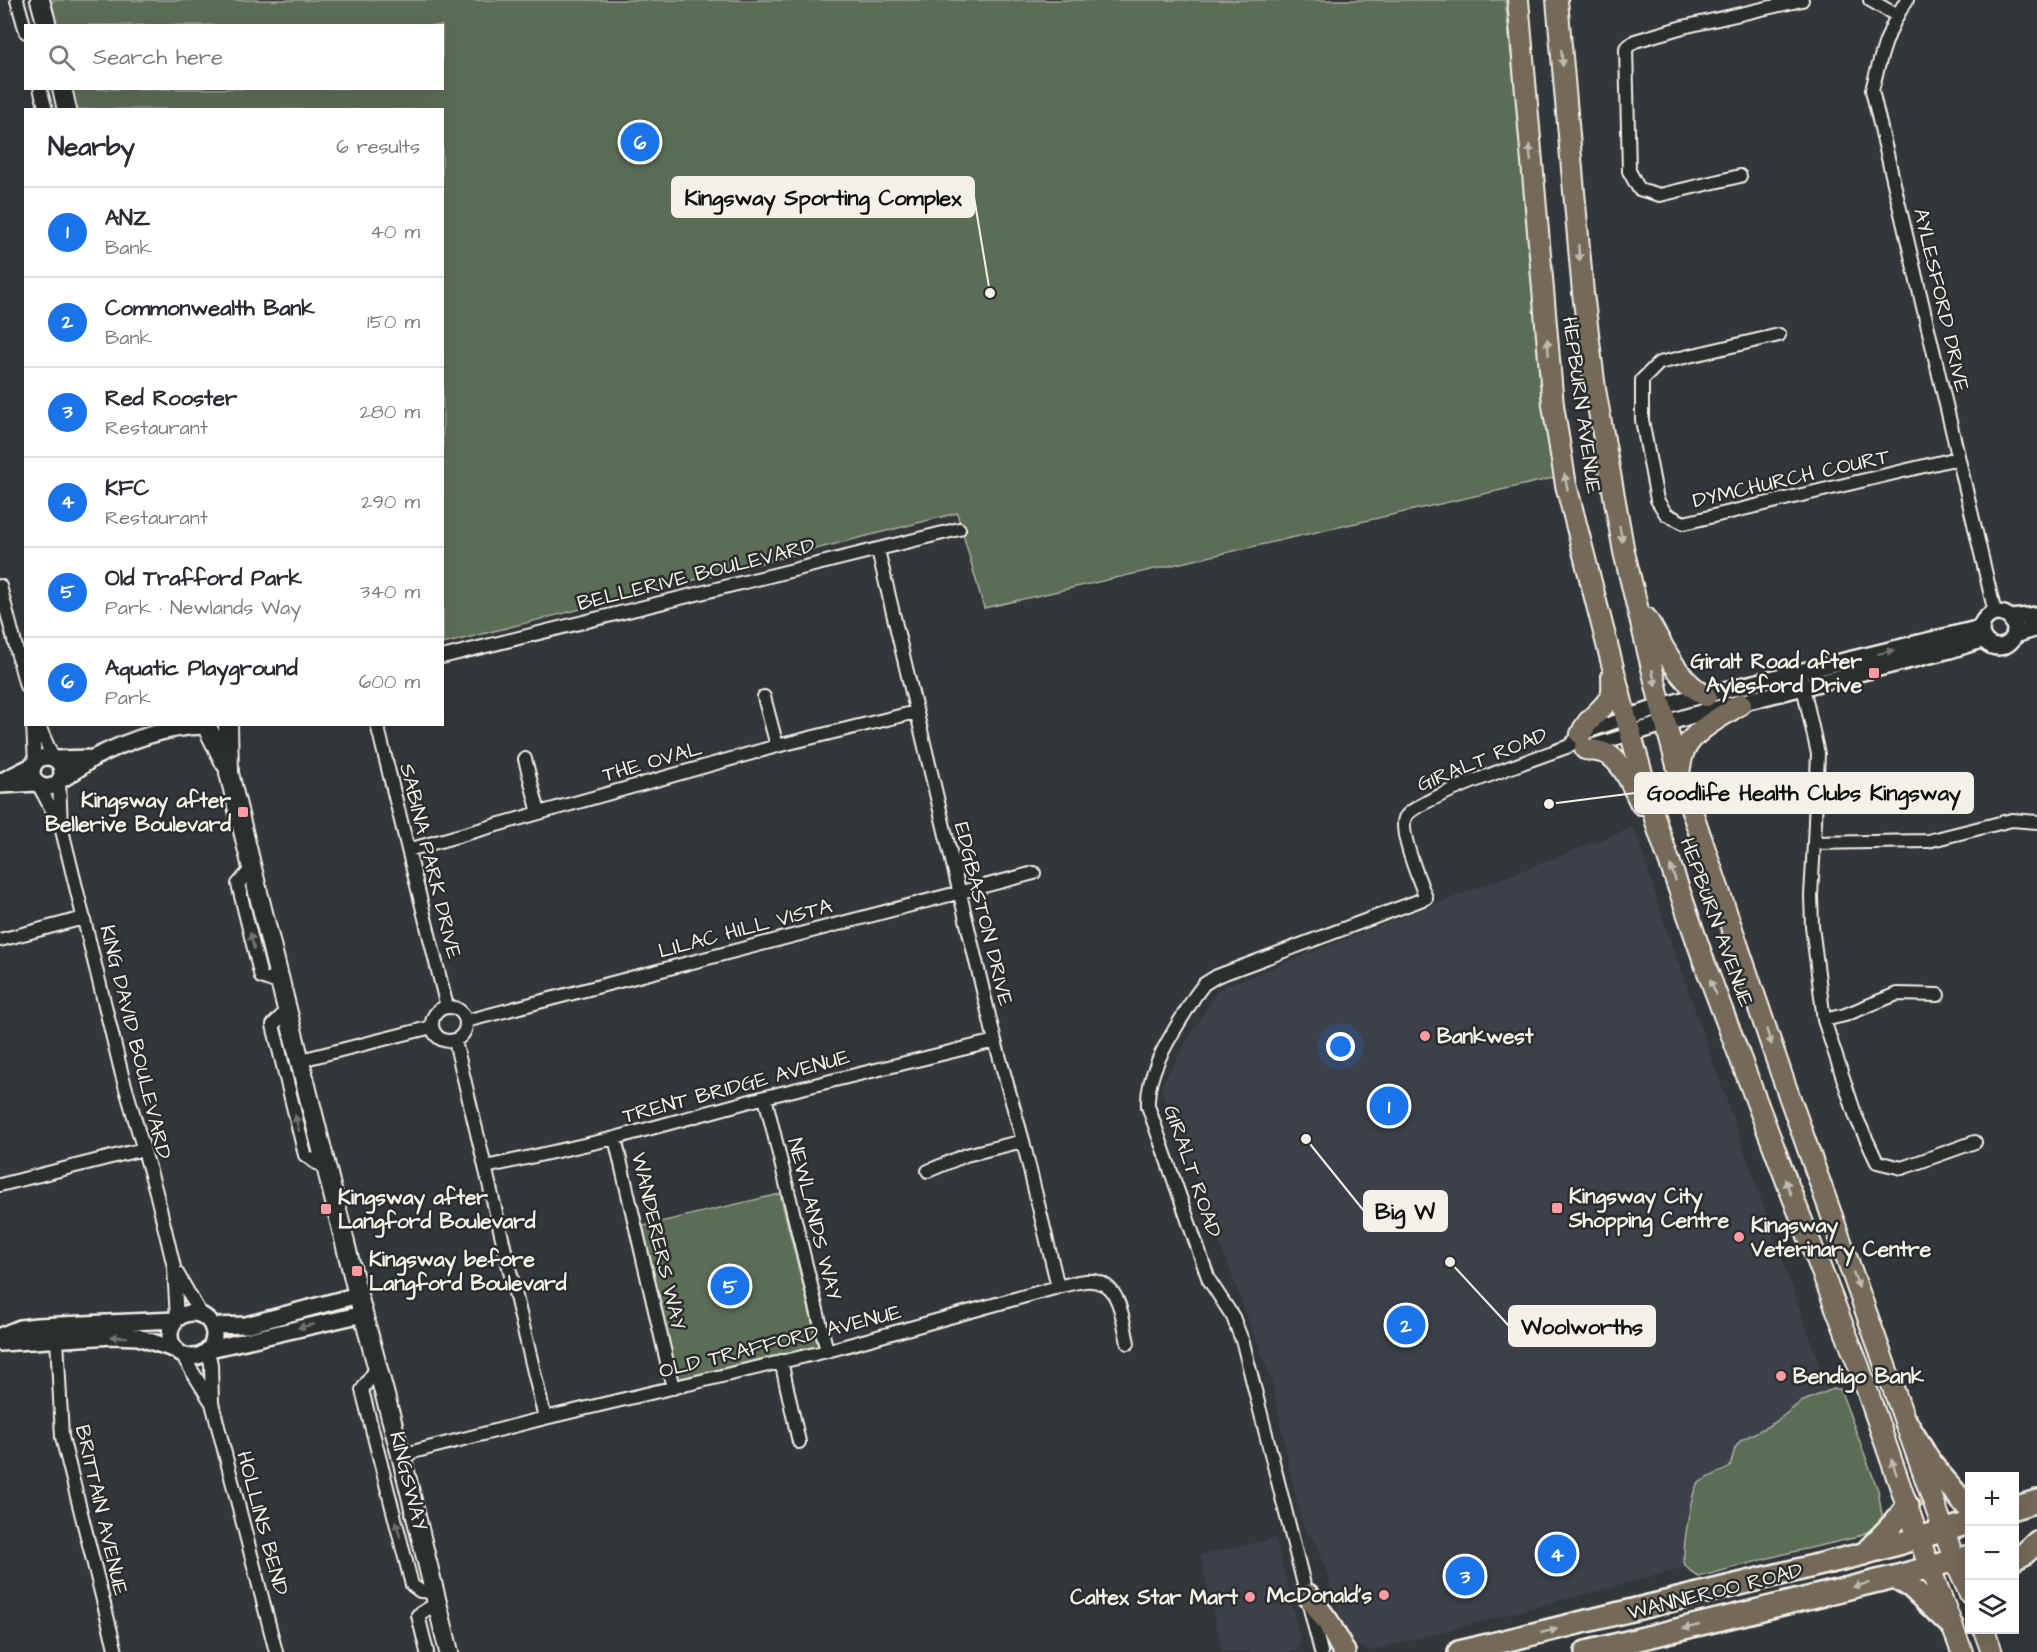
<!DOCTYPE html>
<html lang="en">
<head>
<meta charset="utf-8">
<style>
	:root { --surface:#fff; --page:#f2f2f3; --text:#2b2b33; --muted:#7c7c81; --line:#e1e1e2; --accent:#1a73e8 }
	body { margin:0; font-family:"Architects Daughter",sans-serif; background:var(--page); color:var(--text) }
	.controls { position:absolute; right:18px; bottom:18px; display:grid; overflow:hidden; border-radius:0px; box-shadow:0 6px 24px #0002 }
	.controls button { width:54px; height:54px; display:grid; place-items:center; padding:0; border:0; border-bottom:2px solid var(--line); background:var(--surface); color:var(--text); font:30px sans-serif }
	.you { position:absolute; left:1341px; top:1047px; width:21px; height:21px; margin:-15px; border:4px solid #fff; border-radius:50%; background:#1a73e8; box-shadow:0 0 0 9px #1a73e833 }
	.badge { display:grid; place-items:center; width:39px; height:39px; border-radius:50%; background:var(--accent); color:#fff; font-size:20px; font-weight:700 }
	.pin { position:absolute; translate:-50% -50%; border:3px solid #fff; box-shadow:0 2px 6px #0006 }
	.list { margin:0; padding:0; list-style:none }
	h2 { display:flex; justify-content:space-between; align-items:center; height:78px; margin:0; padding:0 24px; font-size:26px }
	h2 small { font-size:20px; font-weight:400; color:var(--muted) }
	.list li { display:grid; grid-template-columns:39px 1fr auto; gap:18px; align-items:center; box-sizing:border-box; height:90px; padding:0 24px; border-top:2px solid var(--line) }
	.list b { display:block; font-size:22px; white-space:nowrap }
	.list p { margin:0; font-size:20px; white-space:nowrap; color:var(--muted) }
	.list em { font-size:20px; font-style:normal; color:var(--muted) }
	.icon { flex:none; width:33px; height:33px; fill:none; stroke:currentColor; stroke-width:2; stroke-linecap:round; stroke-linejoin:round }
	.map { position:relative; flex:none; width:2037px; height:1652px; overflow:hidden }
	.search { position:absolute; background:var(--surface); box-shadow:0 6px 24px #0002; left:24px; top:24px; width:420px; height:66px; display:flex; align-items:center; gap:15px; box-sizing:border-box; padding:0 21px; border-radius:0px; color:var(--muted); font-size:22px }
	.panel { position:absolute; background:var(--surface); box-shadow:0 6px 24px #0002; left:24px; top:108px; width:420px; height:618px; border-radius:0px }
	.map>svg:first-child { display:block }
	.built { fill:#3e414a }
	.green { fill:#5b6d57; stroke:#a8afa0; stroke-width:1.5 }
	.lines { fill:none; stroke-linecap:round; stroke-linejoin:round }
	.minor-casing { stroke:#f4f1e8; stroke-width:16 }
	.tertiary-casing { stroke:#f4f1e8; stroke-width:20 }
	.secondary-casing { stroke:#f4f1e8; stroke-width:22 }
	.primary-casing { stroke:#f4f1e8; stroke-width:24 }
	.trunk-casing { stroke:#f4f1e8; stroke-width:26 }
	.minor { stroke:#2a2d2e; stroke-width:12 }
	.tertiary { stroke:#2a2d2e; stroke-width:15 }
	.secondary { stroke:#2a2d2e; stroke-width:18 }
	.primary { stroke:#746a5a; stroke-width:20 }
	.trunk { stroke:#746a5a; stroke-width:21 }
	.oneway { fill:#c1bbaf }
	.oneway2 { fill:#71726f }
	.poi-dot { fill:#ff9aa2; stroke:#2a2d2e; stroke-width:2 }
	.labels { text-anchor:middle; stroke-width:5; stroke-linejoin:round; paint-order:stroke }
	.street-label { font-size:21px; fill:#f4f1e8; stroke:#2a2d2e }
	.poi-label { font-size:21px; font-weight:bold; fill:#f4f1e8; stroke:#2a2d2e; text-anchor:start }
	.leader { fill:none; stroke:#f4f1e8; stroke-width:2 }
	.callout-dot { fill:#f4f1e8; stroke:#2a2d2e; stroke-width:2 }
	.callout { fill:#f4f1e8; stroke:#f4f1e8; stroke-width:2 }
	.callout-label { font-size:22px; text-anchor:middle; font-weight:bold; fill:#111 }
</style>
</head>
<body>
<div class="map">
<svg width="2037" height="1652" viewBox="0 0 2037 1652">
	<rect width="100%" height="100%" fill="#33363b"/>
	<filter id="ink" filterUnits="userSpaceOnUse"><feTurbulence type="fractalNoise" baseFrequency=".0167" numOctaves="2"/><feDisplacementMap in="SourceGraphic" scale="12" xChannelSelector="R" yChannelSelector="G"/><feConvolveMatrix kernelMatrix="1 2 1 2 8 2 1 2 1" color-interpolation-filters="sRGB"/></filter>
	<g filter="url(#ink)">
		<!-- built -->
		<path class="built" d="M1634 827 1664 922 1873 1518 1369 1651 1348 1639 1317 1543 1305 1531 1292 1480 1271 1379 1160 1087 1218 989Z
			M1276 1538 1300 1639 1297 1652H1222L1200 1555Z"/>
		<!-- green -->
		<path class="green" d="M51 0H1505L1558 477 984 608 957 513 443 644 442 110 76 109 71 89 442 88V26L57 25Z
			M780 1194 818 1346 678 1380 643 1226Z
			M1833 1389H1840L1878 1490 1882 1516 1879 1523 1869 1531 1854 1538 1784 1554 1699 1577C1694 1574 1688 1570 1685 1565 1681 1554 1691 1495 1697 1485 1702 1478 1721 1473 1730 1467L1735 1448 1741 1440 1774 1423 1801 1402Z"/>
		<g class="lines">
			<defs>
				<path id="minor" d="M17 0 26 32
					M1870 0 1896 15
					M1907 0C1888 26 1880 59 1872 90L1995 613
					M40 88 46 110
					M1740 176 1660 195 1639 189 1629 171 1626 48 1635 41 1683 27 1802 0
					M1779 335 1659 363 1642 380V420L1657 500 1666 514 1684 523 1958 458
					M878 550 995 1041 1023 1141 1058 1287
					M0 586 26 686
					M442 657 959 529
					M1800 673 1818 754 1814 843 1928 841 2012 820 2037 822
					M764 697 777 746
					M33 724 35 764
					M38 724 53 758
					M377 724 447 1007
					M1588 747 1630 734
					M525 759 539 813
					M59 782 61 826 122 1075 156 1192 174 1267 177 1319
					M38 784 59 823
					M1814 843 1811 896 1812 926 1824 1020 1856 1117 1877 1162 1902 1168 1975 1142
					M408 850 777 746 916 712
					M252 868 238 884 261 977 281 984
					M0 940 84 918
					M432 1024a17 17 0 1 1 34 0a17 17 0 1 1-34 0Z
					M288 1009 273 1025 305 1155 316 1163 327 1166
					M1824 1020 1845 1015 1897 994 1938 995
					M466 1021 1034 873
					M455 1041 545 1418
					M301 1060 432 1027
					M765 1097 827 1351
					M615 1138 673 1388
					M486 1167 615 1138 765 1097 995 1041
					M928 1171 966 1155 1023 1141
					M0 1185 143 1149
					M177 1273 201 1315
					M57 1339 62 1437 116 1652
					M208 1351 211 1364 212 1403 276 1652
					M182 1355 210 1400
					M781 1361 799 1442
					M377 1367 362 1390 412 1585 420 1591 434 1592
					M401 1455 545 1418 827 1351 1058 1287C1067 1285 1076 1282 1085 1281 1121 1278 1122 1318 1128 1343
					M427 1652 418 1615 437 1603
					M1321 1652 1243 1343 1233 1317 1209 1280 1148 1106C1146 1068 1176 1029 1195 996L1204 984 1217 976 1426 898C1420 882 1399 833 1405 818 1413 799 1543 756 1569 746L1581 734 1626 718"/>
				<path id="tertiary" d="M1981 630a17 17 0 1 1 34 0a17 17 0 1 1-34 0Z
					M2011 618 2037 615
					M2015 635 2037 628
					M1626 718 1683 700 1981 628
					M1630 734 1693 715 1950 650 1984 639
					M32 772a15 15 0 1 1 30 0a15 15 0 1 1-30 0Z
					M55 759 93 758
					M60 780C73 774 83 764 95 757 130 740 165 727 203 726
					M0 782 34 765
					M0 785 37 783
					M170 1335a22 22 0 1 1 44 0a22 22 0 1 1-44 0Z
					M212 1326 246 1325 358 1295
					M0 1336 20 1328 37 1326 176 1320
					M0 1343 113 1336 138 1337 176 1350
					M210 1349 363 1314"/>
				<path id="secondary" d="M40 0 47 26
					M62 88 67 110
					M228 724 229 773 252 868 358 1295 401 1455 449 1652
					M207 727 225 763"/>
				<path id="primary" d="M1518 0 1553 405 1566 485 1626 718 1658 829 1707 970 1790 1190 1859 1367 1913 1523 1962 1652
					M1557 0 1583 293 1595 389 1624 552 1661 706 1679 773 1782 1076 1954 1559 1970 1594
					M1646 618C1664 646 1676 679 1706 696
					M1581 734C1587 718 1603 711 1611 696 1613 690 1612 682 1612 676
					M1585 749C1592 750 1602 751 1609 755 1625 766 1633 788 1641 804
					M1679 772C1681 765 1681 756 1685 749 1695 729 1723 716 1741 704
					M1984 1630 1992 1652"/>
				<path id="trunk" d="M1906 1422 1931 1464 1970 1510
					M2014 1508 2037 1501
					M1864 1554 1892 1525 1908 1506
					M2014 1559 2024 1554 2037 1542
					M1894 1577 1910 1586 1952 1626
					M1308 1595 1328 1622 1344 1652
					M1459 1652 1863 1554 1970 1523
					M1586 1652 1894 1577 1970 1556"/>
			</defs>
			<!-- minor casing -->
			<use href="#minor" class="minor-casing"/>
			<!-- tertiary casing -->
			<use href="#tertiary" class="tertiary-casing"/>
			<!-- secondary casing -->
			<use href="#secondary" class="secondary-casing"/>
			<!-- primary casing -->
			<use href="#primary" class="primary-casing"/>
			<!-- trunk casing -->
			<use href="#trunk" class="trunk-casing"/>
			<!-- minor -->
			<use href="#minor" class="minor"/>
			<!-- tertiary -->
			<use href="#tertiary" class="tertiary"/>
			<!-- secondary -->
			<use href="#secondary" class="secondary"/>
			<!-- primary -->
			<use href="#primary" class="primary"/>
			<!-- trunk -->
			<use href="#trunk" class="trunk"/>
		</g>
		<!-- one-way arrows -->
		<defs><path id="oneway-solid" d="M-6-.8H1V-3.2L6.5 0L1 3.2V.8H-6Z" transform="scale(1.5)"/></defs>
		<g class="oneway">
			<use href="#oneway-solid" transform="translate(1562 58) rotate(85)"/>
			<use href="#oneway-solid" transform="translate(1530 153) rotate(-95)"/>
			<use href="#oneway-solid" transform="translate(1579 253) rotate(85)"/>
			<use href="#oneway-solid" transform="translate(1548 347) rotate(-95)"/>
			<use href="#oneway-solid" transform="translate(1566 482) rotate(-101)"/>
			<use href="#oneway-solid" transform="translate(1621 534) rotate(79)"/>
			<use href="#oneway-solid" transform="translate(1654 678) rotate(77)"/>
			<use href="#oneway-solid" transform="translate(1673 873) rotate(-109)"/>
			<use href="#oneway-solid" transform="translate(1713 987) rotate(-111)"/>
			<use href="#oneway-solid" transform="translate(1769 1037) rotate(71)"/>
			<use href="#oneway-solid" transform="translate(1788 1187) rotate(-110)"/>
			<use href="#oneway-solid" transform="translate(1856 1280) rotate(70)"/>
			<use href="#oneway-solid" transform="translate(1894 1467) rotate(-109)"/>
			<use href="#oneway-solid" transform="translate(1861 1585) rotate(166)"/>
			<use href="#oneway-solid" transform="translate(1691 1627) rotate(167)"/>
			<use href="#oneway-solid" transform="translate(1549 1631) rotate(-13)"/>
		</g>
		<g class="oneway2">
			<use href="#oneway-solid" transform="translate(1886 652) rotate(-14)"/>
			<use href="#oneway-solid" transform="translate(252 941) rotate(-104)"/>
			<use href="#oneway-solid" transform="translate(297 1123) rotate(-104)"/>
			<use href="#oneway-solid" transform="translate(306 1326) rotate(167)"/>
			<use href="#oneway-solid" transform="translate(119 1337) rotate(-179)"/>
			<use href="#oneway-solid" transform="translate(398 1529) rotate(-104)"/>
		</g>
	</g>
	<!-- markers -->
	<g class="poi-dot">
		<rect x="1868" y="667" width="12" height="12" rx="3"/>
		<rect x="237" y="806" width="12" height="12" rx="3"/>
		<circle cx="1425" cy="1036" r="6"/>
		<rect x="1551" y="1202" width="12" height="12" rx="3"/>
		<rect x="320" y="1203" width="12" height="12" rx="3"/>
		<circle cx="1739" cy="1237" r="6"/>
		<rect x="351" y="1265" width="12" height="12" rx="3"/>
		<circle cx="1781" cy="1376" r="6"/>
		<circle cx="1384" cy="1595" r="6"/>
		<circle cx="1250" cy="1597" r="6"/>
	</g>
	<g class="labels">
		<!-- street labels -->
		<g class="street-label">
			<text transform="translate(1942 300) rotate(77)" y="7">AYLESFORD DRIVE</text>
			<text transform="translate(1582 405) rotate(82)" y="7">HEPBURN AVENUE</text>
			<text transform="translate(1791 478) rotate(-13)" y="7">DYMCHURCH COURT</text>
			<text transform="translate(696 574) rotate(-14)" y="7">BELLERIVE BOULEVARD</text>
			<text transform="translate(1482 759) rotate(-22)" y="7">GIRALT ROAD</text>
			<text transform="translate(652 761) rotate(-16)" y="7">THE OVAL</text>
			<text transform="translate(431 861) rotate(76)" y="7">SABINA PARK DRIVE</text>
			<text transform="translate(984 914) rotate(76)" y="7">EDGBASTON DRIVE</text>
			<text transform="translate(1717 922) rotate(70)" y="7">HEPBURN AVENUE</text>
			<text transform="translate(745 928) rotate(-15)" y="7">LILAC HILL VISTA</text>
			<text transform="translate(136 1042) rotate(76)" y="7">KING DAVID BOULEVARD</text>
			<text transform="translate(736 1086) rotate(-15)" y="7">TRENT BRIDGE AVENUE</text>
			<text transform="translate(1193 1171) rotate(71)" y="7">GIRALT ROAD</text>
			<text transform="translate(815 1219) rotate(76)" y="7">NEWLANDS WAY</text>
			<text transform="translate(659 1241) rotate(77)" y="7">WANDERERS WAY</text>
			<text transform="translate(780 1341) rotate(-14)" y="7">OLD TRAFFORD AVENUE</text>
			<text transform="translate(409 1481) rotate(76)" y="7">KINGSWAY</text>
			<text transform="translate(102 1510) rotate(77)" y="7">BRITTAIN AVENUE</text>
			<text transform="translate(263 1523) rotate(75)" y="7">HOLLINS BEND</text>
			<text transform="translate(1715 1591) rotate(-14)" y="7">WANNEROO ROAD</text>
		</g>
		<!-- poi labels -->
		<g class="poi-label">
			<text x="1862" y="668" text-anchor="end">Giralt Road after<tspan x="1862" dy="24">Aylesford Drive</tspan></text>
			<text x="231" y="807" text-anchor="end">Kingsway after<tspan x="231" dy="24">Bellerive Boulevard</tspan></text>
			<text x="1437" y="1043">Bankwest</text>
			<text x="1569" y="1203">Kingsway City<tspan x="1569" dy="24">Shopping Centre</tspan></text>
			<text x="338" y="1204">Kingsway after<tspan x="338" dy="24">Langford Boulevard</tspan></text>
			<text x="1751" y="1232">Kingsway<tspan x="1751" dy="24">Veterinary Centre</tspan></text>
			<text x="369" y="1266">Kingsway before<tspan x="369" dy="24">Langford Boulevard</tspan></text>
			<text x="1793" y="1383">Bendigo Bank</text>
			<text x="1372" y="1602" text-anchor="end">McDonald's</text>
			<text x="1238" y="1604" text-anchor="end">Caltex Star Mart</text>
		</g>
	</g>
	<!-- callouts -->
	<path class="leader" d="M990 293L974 197M1549 804L1635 793M1306 1139L1364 1211M1450 1262L1509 1326"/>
	<g class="callout-dot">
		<circle cx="990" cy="293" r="6"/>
		<circle cx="1549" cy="804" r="6"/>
		<circle cx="1306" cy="1139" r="6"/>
		<circle cx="1450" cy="1262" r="6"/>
	</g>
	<g class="callout">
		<rect x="672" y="177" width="302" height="40" rx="6"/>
		<rect x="1635" y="773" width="338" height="40" rx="6"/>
		<rect x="1364" y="1191" width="83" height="40" rx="6"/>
		<rect x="1509" y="1306" width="146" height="40" rx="6"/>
	</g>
	<g class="callout-label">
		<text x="823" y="205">Kingsway Sporting Complex</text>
		<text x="1804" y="800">Goodlife Health Clubs Kingsway</text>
		<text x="1405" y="1219">Big W</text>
		<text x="1582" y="1334">Woolworths</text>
	</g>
</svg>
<div class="controls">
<button>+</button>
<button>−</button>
<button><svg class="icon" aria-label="layers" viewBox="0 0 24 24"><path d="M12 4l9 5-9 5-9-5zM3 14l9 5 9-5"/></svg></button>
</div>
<div class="you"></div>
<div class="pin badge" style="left:1389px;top:1106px">1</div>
<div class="pin badge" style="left:1406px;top:1325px">2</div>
<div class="pin badge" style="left:1465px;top:1576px">3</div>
<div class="pin badge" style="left:1557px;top:1554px">4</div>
<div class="pin badge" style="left:730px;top:1286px">5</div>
<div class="pin badge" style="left:640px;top:142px">6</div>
<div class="search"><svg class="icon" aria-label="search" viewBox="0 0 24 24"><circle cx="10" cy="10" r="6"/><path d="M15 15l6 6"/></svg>Search here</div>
<section class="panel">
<h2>Nearby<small>6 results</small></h2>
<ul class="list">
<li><span class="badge">1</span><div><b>ANZ</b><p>Bank</p></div><em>40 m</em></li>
<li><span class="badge">2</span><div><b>Commonwealth Bank</b><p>Bank</p></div><em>150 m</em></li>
<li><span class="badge">3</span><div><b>Red Rooster</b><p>Restaurant</p></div><em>280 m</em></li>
<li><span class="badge">4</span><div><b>KFC</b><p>Restaurant</p></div><em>290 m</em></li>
<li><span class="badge">5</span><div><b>Old Trafford Park</b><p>Park · Newlands Way</p></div><em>340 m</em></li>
<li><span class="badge">6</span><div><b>Aquatic Playground</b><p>Park</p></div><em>600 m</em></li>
</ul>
</section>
</div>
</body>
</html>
